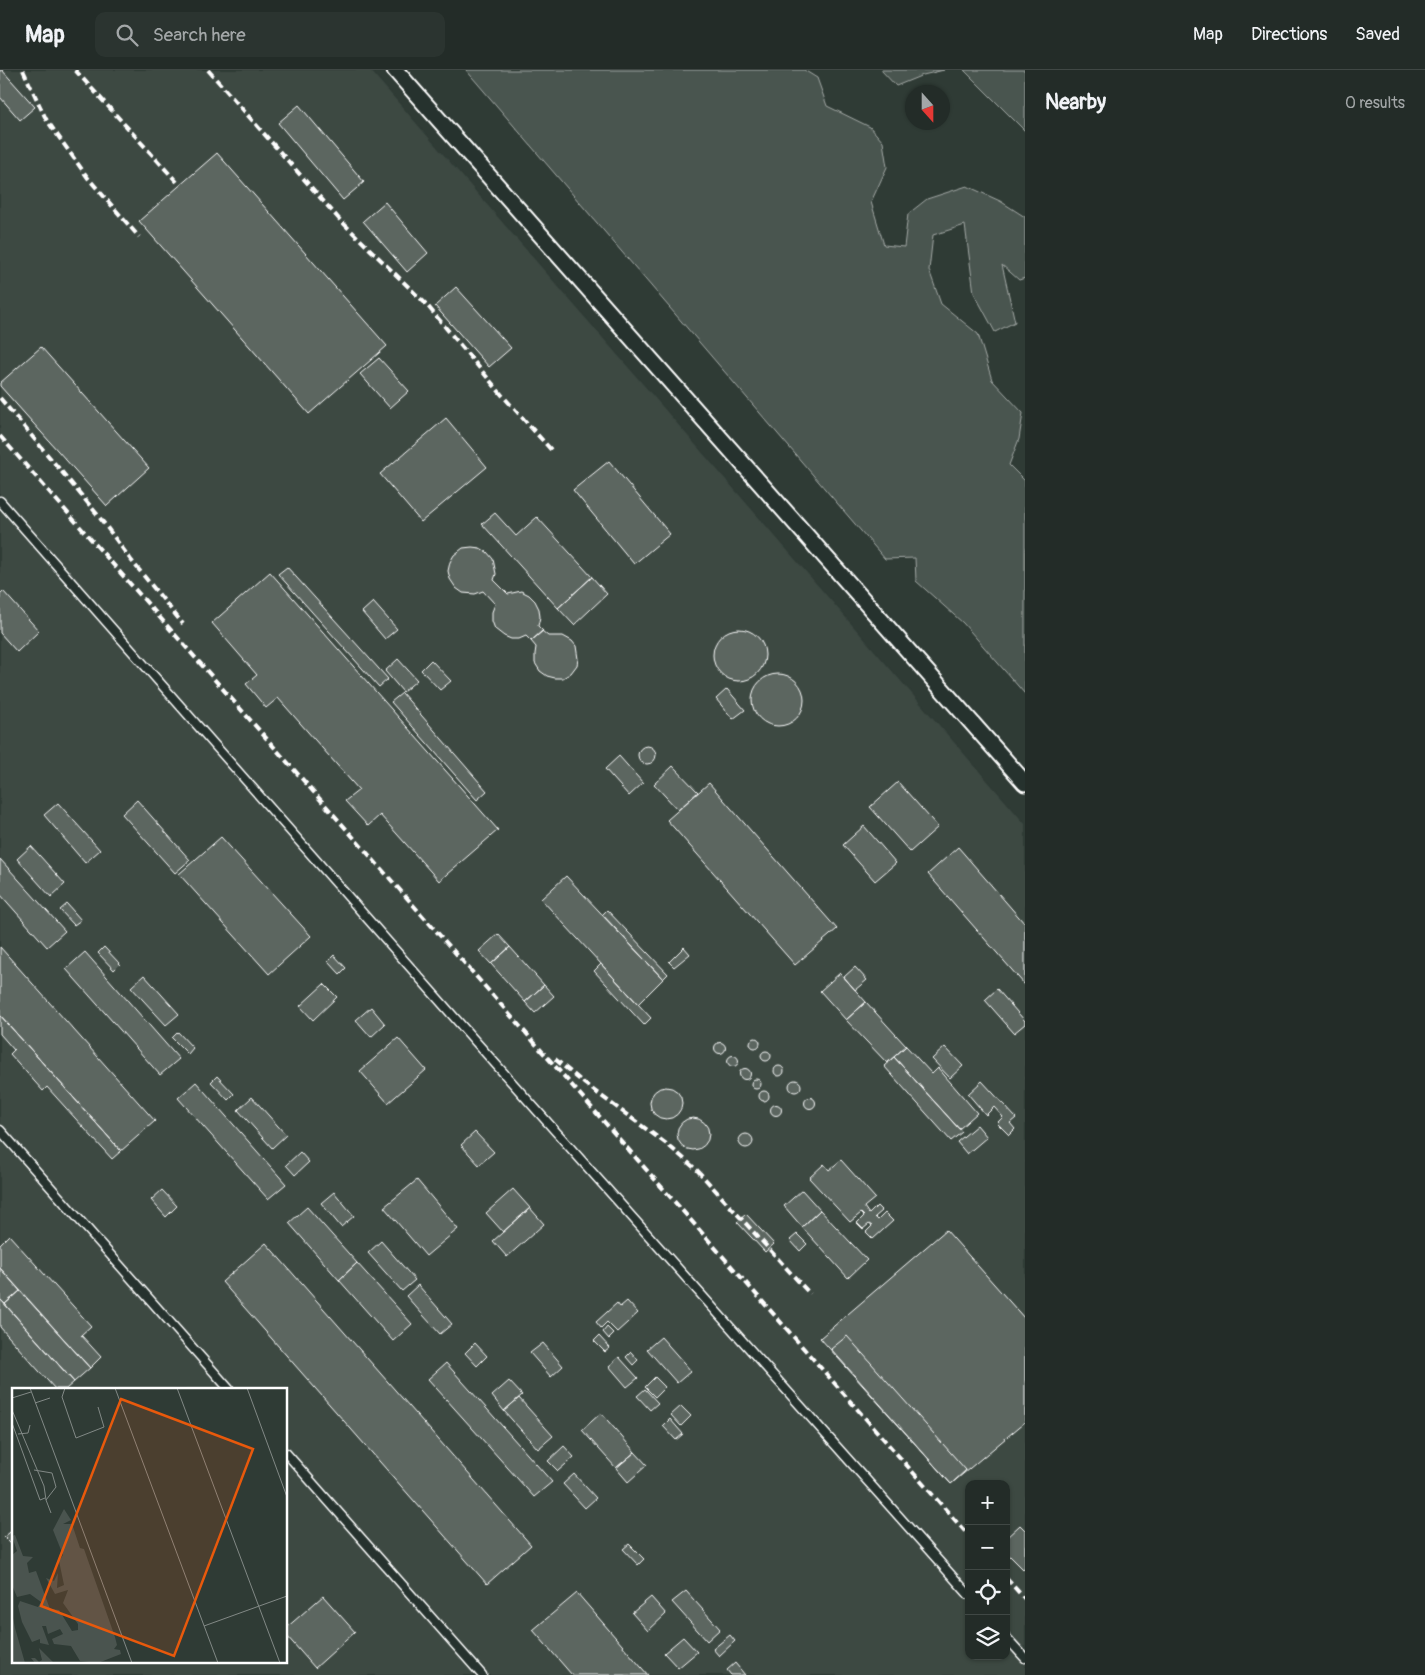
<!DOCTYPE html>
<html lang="en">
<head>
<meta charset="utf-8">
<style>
	:root { --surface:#232c28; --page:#2b3430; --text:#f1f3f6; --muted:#a3a7a8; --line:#404845 }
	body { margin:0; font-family:Pangolin,sans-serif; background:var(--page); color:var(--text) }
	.controls { position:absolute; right:15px; bottom:15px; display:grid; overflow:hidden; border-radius:10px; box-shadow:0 1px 4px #0004 }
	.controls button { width:45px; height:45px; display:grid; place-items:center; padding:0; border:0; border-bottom:1px solid var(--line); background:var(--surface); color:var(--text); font:25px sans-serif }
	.compass { position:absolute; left:905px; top:15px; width:45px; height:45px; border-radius:50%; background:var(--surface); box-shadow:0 1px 4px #0004; rotate:159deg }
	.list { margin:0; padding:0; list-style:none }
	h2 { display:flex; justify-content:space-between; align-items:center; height:65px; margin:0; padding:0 20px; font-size:21px }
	h2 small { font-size:16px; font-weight:400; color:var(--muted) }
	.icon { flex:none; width:28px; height:28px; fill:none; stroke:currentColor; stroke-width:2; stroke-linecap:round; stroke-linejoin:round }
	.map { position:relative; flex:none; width:1025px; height:1605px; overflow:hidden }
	header { display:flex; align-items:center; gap:30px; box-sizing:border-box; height:70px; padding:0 25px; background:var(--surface); border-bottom:1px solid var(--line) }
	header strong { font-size:24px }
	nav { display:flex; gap:28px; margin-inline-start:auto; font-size:18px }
	.search { width:350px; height:45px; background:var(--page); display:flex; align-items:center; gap:12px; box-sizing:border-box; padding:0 18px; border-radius:10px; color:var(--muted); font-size:19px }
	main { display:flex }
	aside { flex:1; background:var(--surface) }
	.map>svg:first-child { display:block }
	.built { fill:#3c4842; fill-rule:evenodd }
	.green { fill:#4a544f; stroke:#a4aaa7 }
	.building { fill:#5b6661; stroke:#fff }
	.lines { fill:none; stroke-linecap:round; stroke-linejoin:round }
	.service-casing { stroke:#fff; stroke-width:11 }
	.minor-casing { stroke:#fff; stroke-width:19 }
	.service { stroke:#26332d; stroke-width:8 }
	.minor { stroke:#26332d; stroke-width:15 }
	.rail { stroke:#fff; stroke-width:4; stroke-dasharray:8 4; stroke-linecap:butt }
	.inset-road { fill:none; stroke:#828986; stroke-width:1 }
	.view { fill:#e8590c; fill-opacity:0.15; stroke:#e8590c; stroke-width:2.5 }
	.inset-edge { fill:none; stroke:#fff; stroke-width:2.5 }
</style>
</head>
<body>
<header>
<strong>Map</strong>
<div class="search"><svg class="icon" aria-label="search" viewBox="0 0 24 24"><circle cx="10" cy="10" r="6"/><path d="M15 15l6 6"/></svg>Search here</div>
<nav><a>Map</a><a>Directions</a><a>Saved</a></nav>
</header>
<main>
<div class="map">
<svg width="1025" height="1605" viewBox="0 0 1025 1605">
	<rect width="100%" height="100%" fill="#2f3b35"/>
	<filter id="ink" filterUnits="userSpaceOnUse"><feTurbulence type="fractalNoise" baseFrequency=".02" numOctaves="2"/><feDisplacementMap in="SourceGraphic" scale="10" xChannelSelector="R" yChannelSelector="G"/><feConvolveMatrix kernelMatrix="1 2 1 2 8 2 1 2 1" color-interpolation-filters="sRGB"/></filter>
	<g filter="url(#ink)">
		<!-- built -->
		<path class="built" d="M0 0H370L1025 754V1605H0ZM14 1319H286V1591H14ZM969 1414H1006V1586H969Z"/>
		<!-- green -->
		<path class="green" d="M466 0H804L817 8 827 36 870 57 883 72 887 97 871 132 884 175 904 177 908 144 927 129 967 116 1000 131 1025 147V208L1019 210 1002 195 1015 252 995 262 974 223 965 155 933 165 929 200 941 234 978 264 992 310 1023 343 1019 369 1009 395 1025 411V624L963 553 916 511 915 488 885 489Z
			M881 0H944L923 5 896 16Z
			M964 0H1025V61Z"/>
		<!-- building -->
		<path class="building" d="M0 0H2L35 37 20 50 0 27Z
			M299 35 364 112 343 130 278 53Z
			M217 83 387 276 309 344 139 151Z
			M385 132 428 183 407 202 363 151Z
			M456 217 511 278 489 297 435 236Z
			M41 277 149 398 107 436 0 316V313Z
			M379 288 409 321 390 338 360 304Z
			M446 348 487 397 421 452 380 404Z
			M609 391 670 464 634 494 573 420Z
			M495 443 516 466 537 447 592 507 558 538 482 454Z
			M472 477 480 478 487 482 493 489 496 504 494 510 508 524 521 521 529 525 535 531 539 539 540 547 538 556 543 561 531 571 526 566 519 569H511L504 566 495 559 492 551V542L495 534 483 521 475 524 463 523 456 518 450 509 448 501 450 492 454 485 463 478Z
			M287 497 388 609 379 617 278 504Z
			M270 502 498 760 439 811 380 745 368 756 345 731 359 720 278 628 266 638 246 614 257 605 212 553Z
			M592 507 607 524 574 555 558 538Z
			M3 521 39 561 17 582 0 563V524Z
			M373 532 397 559 385 569 362 542Z
			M713 585a26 26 0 1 1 52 0a26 26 0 1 1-52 0Z
			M542 561 548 566H563L572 571 576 576 578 589 577 595 571 603 563 608H555L547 606 540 601 535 593V584L536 577 531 571Z
			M398 589 417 610 403 622 385 601Z
			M431 590 451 611 440 620 421 600Z
			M752 630a26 26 0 1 1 52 0a26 26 0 1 1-52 0Z
			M727 619 745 640 733 649 716 629Z
			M402 623 487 721 477 730 391 632Z
			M638 685a9 9 0 1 1 18 0a9 9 0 1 1-18 0Z
			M619 686 643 713 629 726 605 699Z
			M673 696 698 722 678 740 654 714Z
			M898 712 938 757 910 782 870 737Z
			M709 713 837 859 795 895 667 750Z
			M137 730 190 790 175 803 122 744Z
			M58 733 100 780 85 793 44 745Z
			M864 756 896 793 875 811 843 775Z
			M221 767 311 866 269 904 179 804Z
			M31 776 65 814 51 827 17 789Z
			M958 777 1025 854V915L928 804Z
			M0 789 65 861 47 877 0 824Z
			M566 806 663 909 638 934 541 829Z
			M67 834 81 850 74 855 60 840Z
			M607 840 668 904 663 909 602 845Z
			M498 864 510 877 491 894 479 881Z
			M0 877 155 1051 121 1081 0 945Z
			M104 877 120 894 114 900 98 883Z
			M510 877 544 915 525 932 491 894Z
			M684 877 690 884 674 897 669 892Z
			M85 882 179 989 160 1005 66 899Z
			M334 885 346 898 340 904 328 891Z
			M601 894 651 948 644 955 594 901Z
			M855 897 867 910 855 920 844 907Z
			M840 903 866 932 846 950 820 921Z
			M144 905 179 944 166 955 131 917Z
			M324 914 337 927 313 950 300 936Z
			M544 915 554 926 535 943 525 932Z
			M997 919 1025 951V954L1014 963 985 930Z
			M866 932 906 976 887 993 846 950Z
			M371 937 385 954 371 967 356 950Z
			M0 945 121 1081 112 1089 47 1017 43 1021 10 984 14 980 0 964Z
			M178 962 193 978 188 984 172 968Z
			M750 973a5 5 0 1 1 10 0a5 5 0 1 1-10 0Z
			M398 968 426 1000 388 1033 360 1001Z
			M714.5 978a5.5 5.5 0 1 1 11 0a5.5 5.5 0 1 1-11 0Z
			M906 976 932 1004 938 998 977 1043 959 1059 894 987Z
			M945 977 963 996 950 1008 932 989Z
			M761 986a5 5 0 1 1 10 0a5 5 0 1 1-10 0Z
			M727.5 991a5.5 5.5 0 1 1 11 0a5.5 5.5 0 1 1-11 0Z
			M894 987 962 1062 951 1071 884 996Z
			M774 1001a5 5 0 1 1 10 0a5 5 0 1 1-10 0Z
			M739.5 1004a5.5 5.5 0 1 1 11 0a5.5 5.5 0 1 1-11 0Z
			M217 1006 234 1024 228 1030 211 1012Z
			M751 1014a5 5 0 1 1 10 0a5 5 0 1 1-10 0Z
			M789 1016a6 6 0 1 1 12 0a6 6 0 1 1-12 0Z
			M982 1011 1016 1048 1010 1053 1015 1059 1009 1065 997 1053 1003 1047 994 1037 986 1045 968 1024Z
			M196 1012 286 1114 268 1129 178 1028Z
			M650 1033a16 16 0 1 1 32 0a16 16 0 1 1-32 0Z
			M759 1026a5 5 0 1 1 10 0a5 5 0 1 1-10 0Z
			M252 1027 286 1065 272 1078 238 1040Z
			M804.5 1033a5.5 5.5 0 1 1 11 0a5.5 5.5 0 1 1-11 0Z
			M770.5 1040a5.5 5.5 0 1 1 11 0a5.5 5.5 0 1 1-11 0Z
			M677 1064a16 16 0 1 1 32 0a16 16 0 1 1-32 0Z
			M977 1055 987 1067 967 1084 957 1072Z
			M475 1062 494 1082 479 1095 461 1075Z
			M739 1071a7 7 0 1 1 14 0a7 7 0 1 1-14 0Z
			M300 1082 309 1092 295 1105 286 1095Z
			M841 1090 875 1128 864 1137 869 1144 877 1136 882 1141 875 1147 878 1150 885 1143 893 1151 873 1169 866 1162 872 1156 869 1154 863 1159 857 1153 864 1146 861 1143 850 1152 809 1108 824 1094 829 1100Z
			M417 1110 458 1159 426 1186 384 1137Z
			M513 1119 530 1138 503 1162 486 1143Z
			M162 1120 177 1136 166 1147 151 1130Z
			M802 1120 820 1140 802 1157 784 1136Z
			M334 1122 354 1146 341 1157 321 1133Z
			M307 1137 357 1193 339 1210 289 1153Z
			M530 1138 544 1154 507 1187 493 1171Z
			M820 1140 867 1190 848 1208 802 1157Z
			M746 1144 774 1174 765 1182 737 1152Z
			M946 1160 1025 1249V1352L951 1414 820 1268Z
			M797 1164 807 1174 800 1181 790 1170Z
			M9 1165 91 1256 81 1265 101 1287 90 1298 0 1198V1174Z
			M381 1171 415 1210 402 1221 368 1183Z
			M266 1173 531 1475 487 1514 222 1212Z
			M357 1193 412 1254 393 1271 339 1210Z
			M0 1198 20 1221 5 1234 0 1229Z
			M418 1215 452 1254 440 1264 406 1226Z
			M20 1221 90 1298 74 1312 5 1234Z
			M0 1229 74 1312 66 1319H55L0 1257Z
			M627 1231 638 1243 617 1262 607 1252 601 1258 596 1252 617 1233 620 1237Z
			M607 1257 614 1264 609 1269 603 1262Z
			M599 1266 610 1278 605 1282 594 1271Z
			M847 1266 966 1400 951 1414 831 1279Z
			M661 1267 691 1301 677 1313 647 1279Z
			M475 1273 487 1286 477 1296 465 1283Z
			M543 1273 563 1296 551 1307 530 1283Z
			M631 1282 638 1290 633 1295 626 1287Z
			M619 1287 638 1308 627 1317 609 1296Z
			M446 1293 552 1412 534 1427 428 1309Z
			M655 1307 665 1317 655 1327 645 1317Z
			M509 1311 522 1325 504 1341 492 1326Z
			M645 1319 658 1333 650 1340 637 1326Z
			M519 1328 553 1366 538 1379 504 1341Z
			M681 1336 691 1346 681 1356 671 1345Z
			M601 1343 635 1382 616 1398 582 1360Z
			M670 1349 683 1364 676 1370 663 1356Z
			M564 1376 574 1387 558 1401 548 1391Z
			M635 1382 647 1395 628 1412 616 1398Z
			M574 1404 596 1428 585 1438 563 1414Z
			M1020 1455 1025 1460V1497L1023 1499 1006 1482V1468Z
			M14 1459V1477L4 1467Z
			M629 1474 644 1489 638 1495 623 1479Z
			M686 1521 720 1559 707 1571 672 1532Z
			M577 1523 648 1605H572L533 1560Z
			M323 1526 355 1562 315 1598 286 1565V1558Z
			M651 1527 666 1544 648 1561 632 1543Z
			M730 1565 735 1571 719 1586 713 1579Z
			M683 1567 697 1582 678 1598 664 1583Z
			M735 1593 745 1605H731L727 1600Z"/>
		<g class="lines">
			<defs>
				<path id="service" d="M0 431 476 972 969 1525
					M0 1060 229 1319
					M286 1383 482 1605
					M1006 1567 1025 1588"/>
				<path id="minor" d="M395 0 1025 713"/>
			</defs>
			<!-- service casing -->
			<use href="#service" class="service-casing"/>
			<!-- minor casing -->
			<use href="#minor" class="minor-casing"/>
			<!-- service -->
			<use href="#service" class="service"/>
			<!-- minor -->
			<use href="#minor" class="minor"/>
			<!-- rail -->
			<path class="rail" d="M23 0 46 49 88 108 139 167
				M75 0 177 112
				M208 0 339 149 426 234 502 325 553 382
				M0 328 97 444 131 490 183 554
				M0 366 969 1466
				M555 989 585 1014 668 1075 697 1100 810 1224
				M1006 1508 1025 1529"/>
		</g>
	</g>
	<!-- overview -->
	<g transform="translate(12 1318)">
		<rect width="275" height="275" fill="#2f3b35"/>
		<path d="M52 121 59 132 51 136H60L68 160 72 161 103 249 105 257 102 261 108 262 109 266 86 275 68 273 59 258 42 256 40 251 51 246 48 241 36 246 34 238H30L37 257 28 255V251L20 254 10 234 6 218 8 213 26 219 29 214 18 206 5 209 0 197V167L5 163 0 148 3 147 11 168 21 169 15 175 17 185 24 183 38 221 47 222 60 243 66 242V236L51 215 56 202 43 206 34 190 42 193 46 185 45 200 52 197 47 173 51 167 41 142ZM0 225 3 240 13 275H0ZM27 260 41 274 48 275H23L19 270H23L27 274 30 272Z" fill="#4a544f"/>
		<path class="inset-road" d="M18 0 120 275M53 0 50 9 64 50 92 39 86 19M103 0 206 275M165 0 268 275M235 0 275 109M0 10 19 4M23 15 38 10M0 22 32 98 34 112M0 35 28 112 33 110M6 46 16 45 18 37M22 82 40 85 44 99 34 112 39 125M192 238 275 208"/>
		<path class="view" d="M109 11 241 61 162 268 29 218Z"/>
		<rect width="275" height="275" class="inset-edge"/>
	</g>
</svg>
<div class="controls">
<button>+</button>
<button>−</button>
<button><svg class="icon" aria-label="locate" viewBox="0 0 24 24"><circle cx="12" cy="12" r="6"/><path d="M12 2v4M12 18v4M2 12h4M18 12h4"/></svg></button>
<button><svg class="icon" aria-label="layers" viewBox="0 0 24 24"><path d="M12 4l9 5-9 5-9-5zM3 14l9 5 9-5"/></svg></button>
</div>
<svg class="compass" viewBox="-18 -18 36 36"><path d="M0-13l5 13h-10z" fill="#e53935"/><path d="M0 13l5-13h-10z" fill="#a3a7a8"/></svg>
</div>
<aside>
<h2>Nearby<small>0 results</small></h2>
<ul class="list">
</ul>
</aside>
</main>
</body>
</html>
